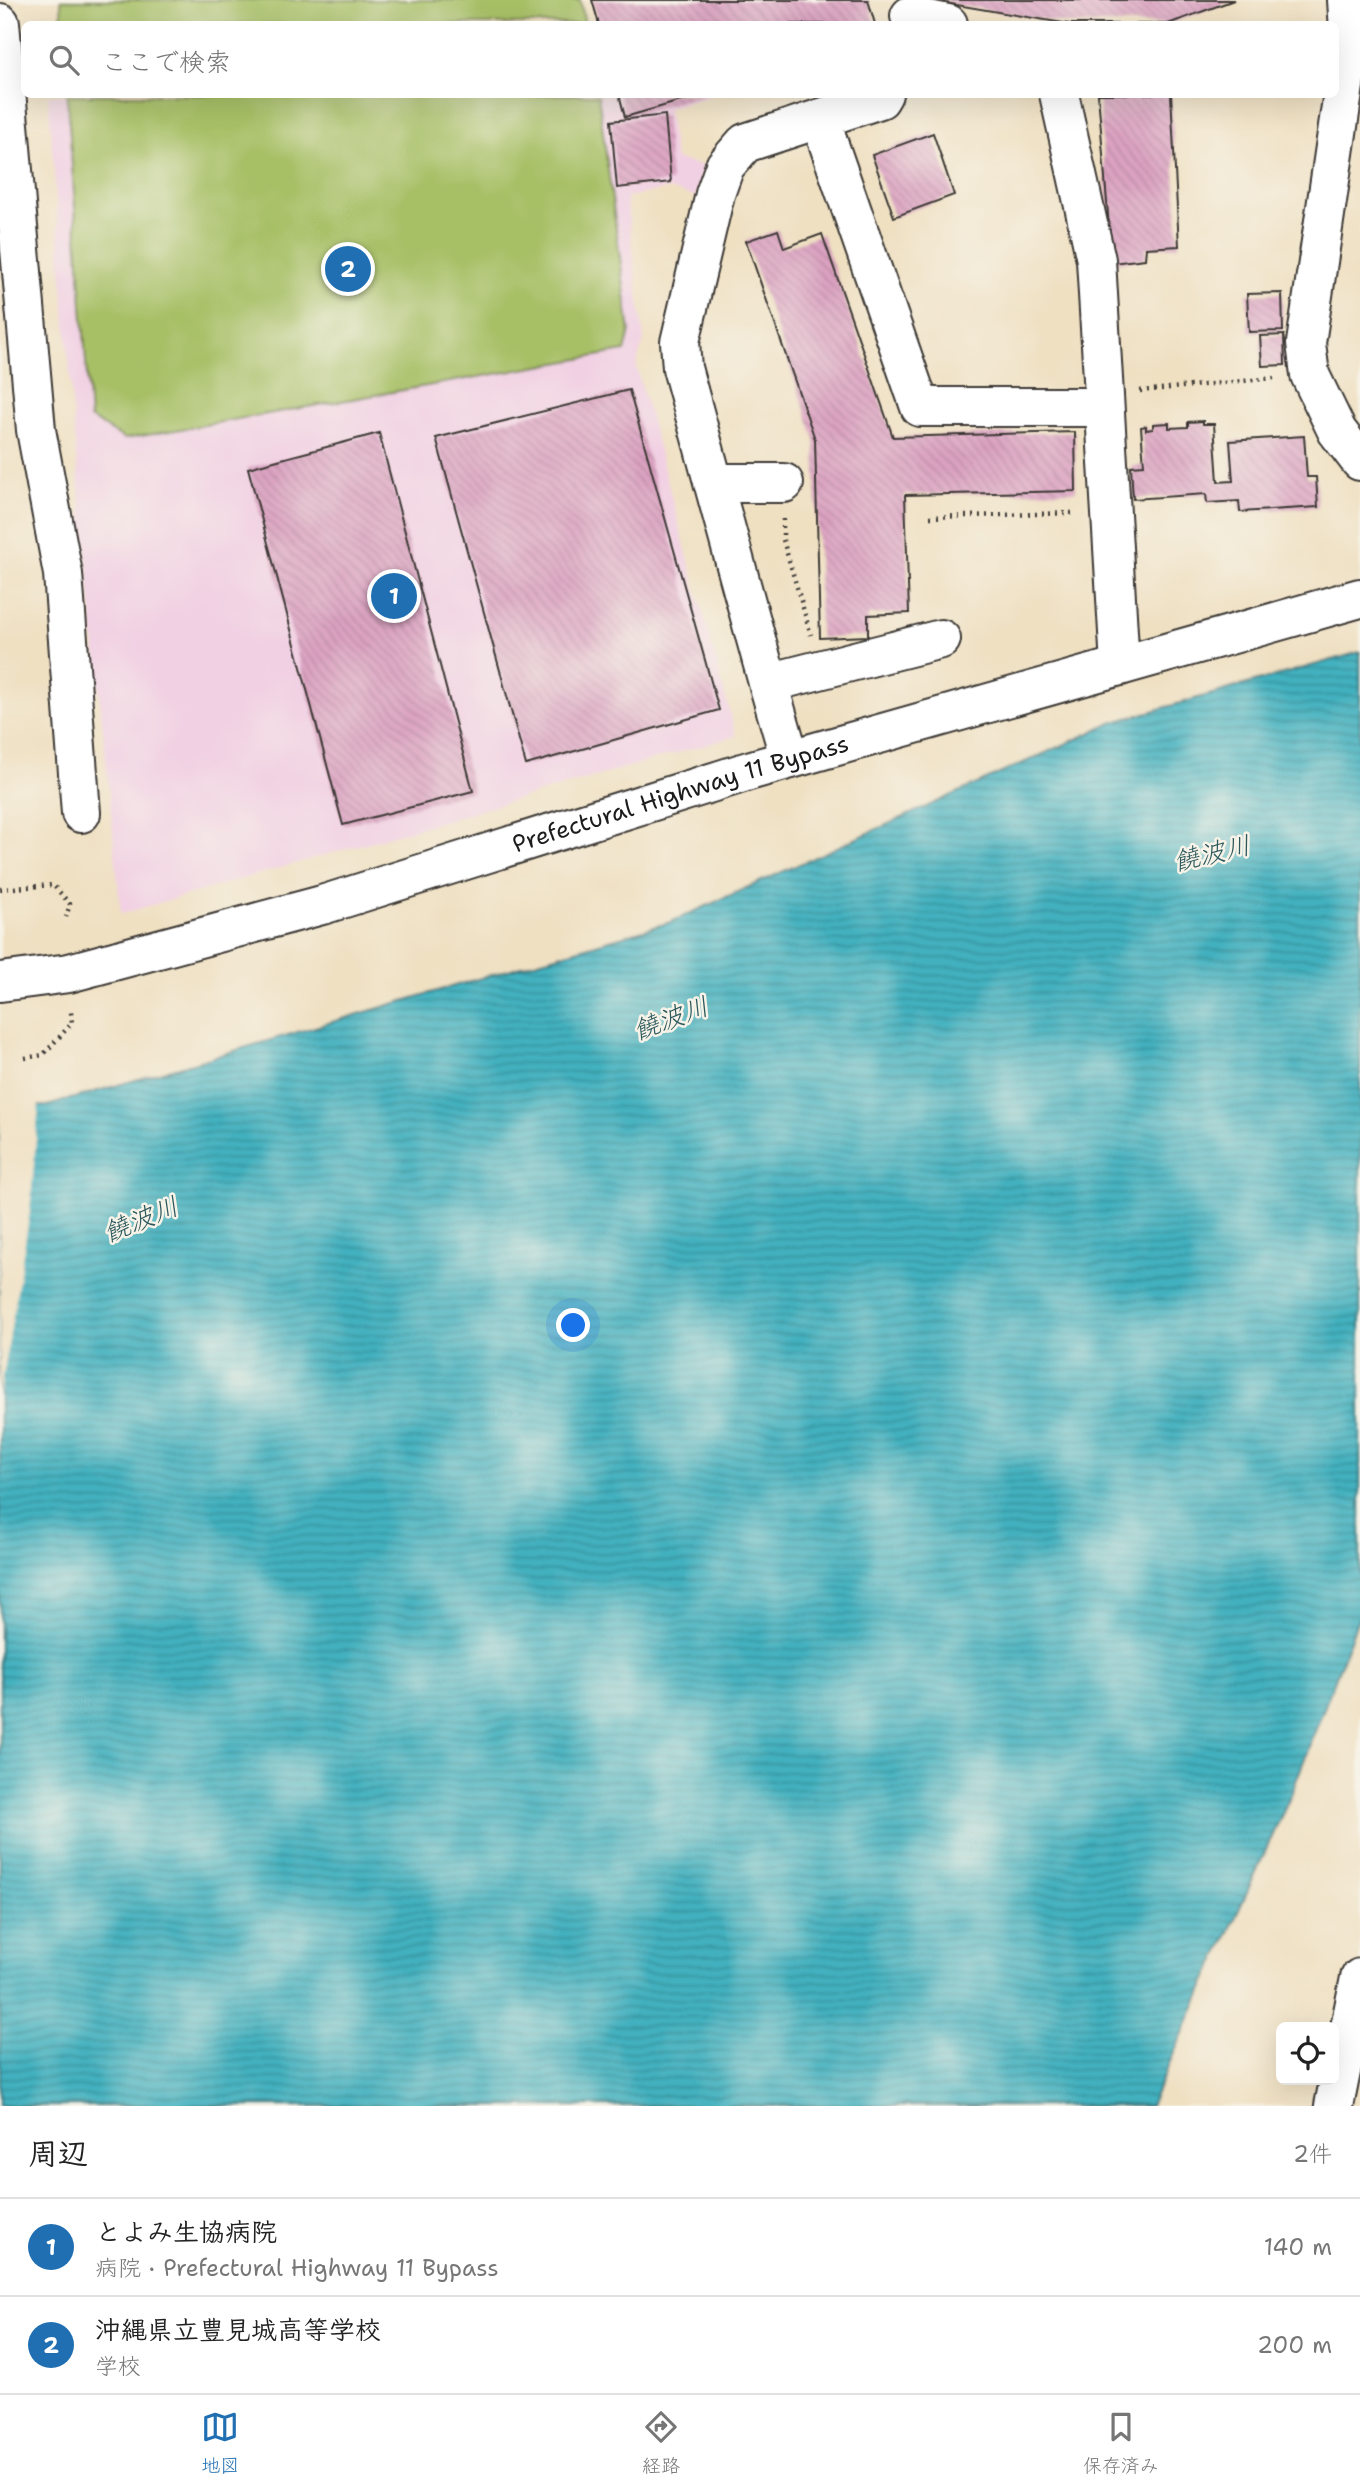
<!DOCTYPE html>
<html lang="ja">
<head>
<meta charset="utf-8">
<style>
	:root { --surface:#fff; --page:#f6f6f6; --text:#222; --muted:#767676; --line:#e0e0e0; --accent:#1f6fb2 }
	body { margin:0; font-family:"Shantell Sans","Klee One",sans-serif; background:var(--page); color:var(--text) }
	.controls { position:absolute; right:21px; bottom:21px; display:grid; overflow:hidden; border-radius:10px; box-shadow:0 7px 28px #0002 }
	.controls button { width:63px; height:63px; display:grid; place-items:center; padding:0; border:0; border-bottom:2px solid var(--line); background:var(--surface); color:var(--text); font:35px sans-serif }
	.you { position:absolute; left:574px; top:1326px; width:24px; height:24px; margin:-18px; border:5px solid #fff; border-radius:50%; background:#1a73e8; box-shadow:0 0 0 10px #1a73e833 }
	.badge { display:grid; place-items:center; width:46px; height:46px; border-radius:50%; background:var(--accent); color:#fff; font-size:23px; font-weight:700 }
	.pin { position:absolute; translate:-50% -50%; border:4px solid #fff; box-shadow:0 2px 7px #0006 }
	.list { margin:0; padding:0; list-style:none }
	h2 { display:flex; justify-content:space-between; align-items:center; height:91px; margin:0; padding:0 28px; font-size:30px }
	h2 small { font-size:23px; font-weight:400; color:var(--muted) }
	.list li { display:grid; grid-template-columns:46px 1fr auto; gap:21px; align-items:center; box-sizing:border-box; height:98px; padding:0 28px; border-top:2px solid var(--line) }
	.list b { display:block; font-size:26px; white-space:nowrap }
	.list p { margin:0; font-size:23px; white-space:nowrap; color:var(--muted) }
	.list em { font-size:23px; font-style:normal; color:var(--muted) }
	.icon { flex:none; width:38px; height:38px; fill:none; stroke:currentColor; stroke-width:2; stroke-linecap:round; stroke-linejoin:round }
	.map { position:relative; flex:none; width:1360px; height:2106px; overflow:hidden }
	.search { position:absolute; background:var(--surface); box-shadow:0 7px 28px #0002; left:21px; right:21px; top:21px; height:77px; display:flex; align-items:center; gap:18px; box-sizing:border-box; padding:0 24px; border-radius:10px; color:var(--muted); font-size:26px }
	.sheet { height:287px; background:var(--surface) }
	nav { display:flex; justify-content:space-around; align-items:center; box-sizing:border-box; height:98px; border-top:2px solid var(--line); background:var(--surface); font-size:19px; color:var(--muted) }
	nav a { display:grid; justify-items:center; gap:4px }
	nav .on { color:var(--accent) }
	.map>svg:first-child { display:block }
	.built { fill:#f1d0e3 }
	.park { fill:#a7c066; stroke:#626e41; stroke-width:2 }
	.water { fill:url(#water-rules); stroke:#2f666e; stroke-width:2 }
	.pier { fill:#efe0c2 }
	.building { fill:url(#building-back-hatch) }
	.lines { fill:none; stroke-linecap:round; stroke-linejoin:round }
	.minor-casing { stroke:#3c3935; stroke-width:42 }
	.major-casing { stroke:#3c3935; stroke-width:42 }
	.path { stroke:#3c3935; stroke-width:4.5; stroke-dasharray:2 5; stroke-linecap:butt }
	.minor { stroke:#fff; stroke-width:38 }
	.major { stroke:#fff; stroke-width:38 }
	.labels { text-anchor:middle; stroke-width:5; stroke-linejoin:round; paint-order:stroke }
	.street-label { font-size:24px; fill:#1c1c1c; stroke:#f7f3e8 }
	.water-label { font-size:26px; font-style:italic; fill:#2b585d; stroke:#f7f3e8 }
</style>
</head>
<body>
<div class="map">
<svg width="1360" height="2106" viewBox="0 0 1360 2106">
	<defs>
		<pattern id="water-rules" width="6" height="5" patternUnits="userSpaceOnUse" patternTransform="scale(1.75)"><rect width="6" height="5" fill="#42b1bf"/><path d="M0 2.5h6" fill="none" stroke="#368f9a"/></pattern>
		<pattern id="building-back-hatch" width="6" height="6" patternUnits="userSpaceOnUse" patternTransform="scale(1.75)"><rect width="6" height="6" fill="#dba2c1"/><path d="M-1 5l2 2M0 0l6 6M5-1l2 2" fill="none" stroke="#bb8ba5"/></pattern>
	</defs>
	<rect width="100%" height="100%" fill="#f7f3e8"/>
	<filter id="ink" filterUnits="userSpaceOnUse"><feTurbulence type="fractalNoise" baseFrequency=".0143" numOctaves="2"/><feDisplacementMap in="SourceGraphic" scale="14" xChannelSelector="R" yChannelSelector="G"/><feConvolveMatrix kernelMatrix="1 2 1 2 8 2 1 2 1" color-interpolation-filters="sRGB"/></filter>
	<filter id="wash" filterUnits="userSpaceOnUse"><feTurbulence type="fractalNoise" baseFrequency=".00686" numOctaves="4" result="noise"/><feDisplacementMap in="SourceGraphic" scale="28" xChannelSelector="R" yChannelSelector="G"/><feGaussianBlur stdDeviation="1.57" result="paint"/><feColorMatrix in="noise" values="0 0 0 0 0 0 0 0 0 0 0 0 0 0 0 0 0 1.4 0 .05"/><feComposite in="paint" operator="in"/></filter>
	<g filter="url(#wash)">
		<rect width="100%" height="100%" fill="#efe0c2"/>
		<!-- built -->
		<path class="built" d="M48 95H714L668 108 675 159 704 166 696 197 669 189 626 197 644 340 636 365 736 736 121 914 76 455Z"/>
		<!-- park -->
		<path class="park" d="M61 0H580L585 24H62Z
			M67 95H598L630 332 625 351 125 439 90 418Z"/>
		<!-- water -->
		<path class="water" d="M1360 652V1614L1290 1797 1150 2106H0V1106H47L671 922 1114 722Z"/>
		<!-- pier -->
		<path class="pier" d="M0 1102 39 1103 30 1211 0 1395Z"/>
		<g id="blocks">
			<!-- building -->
			<path class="building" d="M592 0H868L875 24H599Z
				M945 0H1234L1168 24H1069L945 3Z
				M619 94H702V95L625 117Z
				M1098 94H1171L1179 246 1146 248 1145 259 1112 263Z
				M665 115 671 182 617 188 611 121Z
				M933 133 954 195 894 217 872 155Z
				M778 230 784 248 822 234 893 437 1075 432 1076 491 905 495 909 613 868 615V636L820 638 815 439 746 241Z
				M1282 293 1283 331 1249 332 1247 294Z
				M1284 335 1285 365 1262 366 1260 336Z
				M629 390 719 710 526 765 436 438Z
				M1203 421V424H1214L1218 482 1233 481 1230 441 1304 436 1307 477H1316L1318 507 1240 512 1239 501 1207 503 1206 494 1133 499 1131 466 1144 465 1141 427 1146 426V430L1153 429V424L1169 423V428L1188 427V422Z
				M379 433 473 791 343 825 248 468Z"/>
		</g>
	</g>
	<g filter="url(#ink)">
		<use href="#blocks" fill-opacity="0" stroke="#3c3935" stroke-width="2"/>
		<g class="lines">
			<defs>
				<path id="minor" d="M1347 0 1350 45 1306 343 1310 375 1337 431 1360 461
					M910 16 948 24
					M0 23 36 430 63 574 81 813
					M883 94 880 99 745 143 725 166 715 194 680 342 682 368 768 683 941 639
					M1059 94 1096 260 1120 666
					M820 119 920 407H1104
					M713 483H784
					M768 683 790 759
					M1334 2106 1360 1978"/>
				<g id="major">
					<path id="s1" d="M0 982 69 973 322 905 752 770 1360 598"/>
				</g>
			</defs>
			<!-- minor casing -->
			<use href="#minor" class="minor-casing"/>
			<!-- major casing -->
			<use href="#major" class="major-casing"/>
			<!-- path -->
			<path class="path" d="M1140 391 1274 378
				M930 517 1073 513
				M783 519V540L811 635
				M0 889 53 885 70 904 66 917
				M25 1058 43 1055 72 1023 71 1012"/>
			<!-- minor -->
			<use href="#minor" class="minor"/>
			<!-- major -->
			<use href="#major" class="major"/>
		</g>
	</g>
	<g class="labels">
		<!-- street labels -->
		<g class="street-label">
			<text dy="8" stroke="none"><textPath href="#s1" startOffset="707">Prefectural Highway 11 Bypass</textPath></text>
		</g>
		<!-- water labels -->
		<g class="water-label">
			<text transform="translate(1212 853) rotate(-13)" y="9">饒波川</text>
			<text transform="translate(671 1018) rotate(-20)" y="9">饒波川</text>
			<text transform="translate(141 1219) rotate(-22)" y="9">饒波川</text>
		</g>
	</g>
</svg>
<div class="controls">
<button><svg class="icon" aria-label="locate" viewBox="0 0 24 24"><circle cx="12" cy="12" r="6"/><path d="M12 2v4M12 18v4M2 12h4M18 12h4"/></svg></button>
</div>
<div class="you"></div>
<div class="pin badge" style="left:394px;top:596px">1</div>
<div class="pin badge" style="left:348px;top:269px">2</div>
<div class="search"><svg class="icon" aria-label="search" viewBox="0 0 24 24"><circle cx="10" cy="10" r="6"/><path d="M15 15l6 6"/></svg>ここで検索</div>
</div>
<section class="sheet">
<h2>周辺<small>2件</small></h2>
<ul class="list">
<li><span class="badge">1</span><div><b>とよみ生協病院</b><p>病院 · Prefectural Highway 11 Bypass</p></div><em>140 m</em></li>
<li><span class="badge">2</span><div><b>沖縄県立豊見城高等学校</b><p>学校</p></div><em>200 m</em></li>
</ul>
</section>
<nav>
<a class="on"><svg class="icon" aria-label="map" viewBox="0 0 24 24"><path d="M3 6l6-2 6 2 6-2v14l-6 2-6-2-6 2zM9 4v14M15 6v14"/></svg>地図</a>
<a><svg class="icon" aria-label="directions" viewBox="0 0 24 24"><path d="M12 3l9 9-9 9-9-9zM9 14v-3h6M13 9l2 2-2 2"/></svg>経路</a>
<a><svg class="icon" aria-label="saved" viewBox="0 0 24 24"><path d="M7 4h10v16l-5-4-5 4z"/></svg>保存済み</a>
</nav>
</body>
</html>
